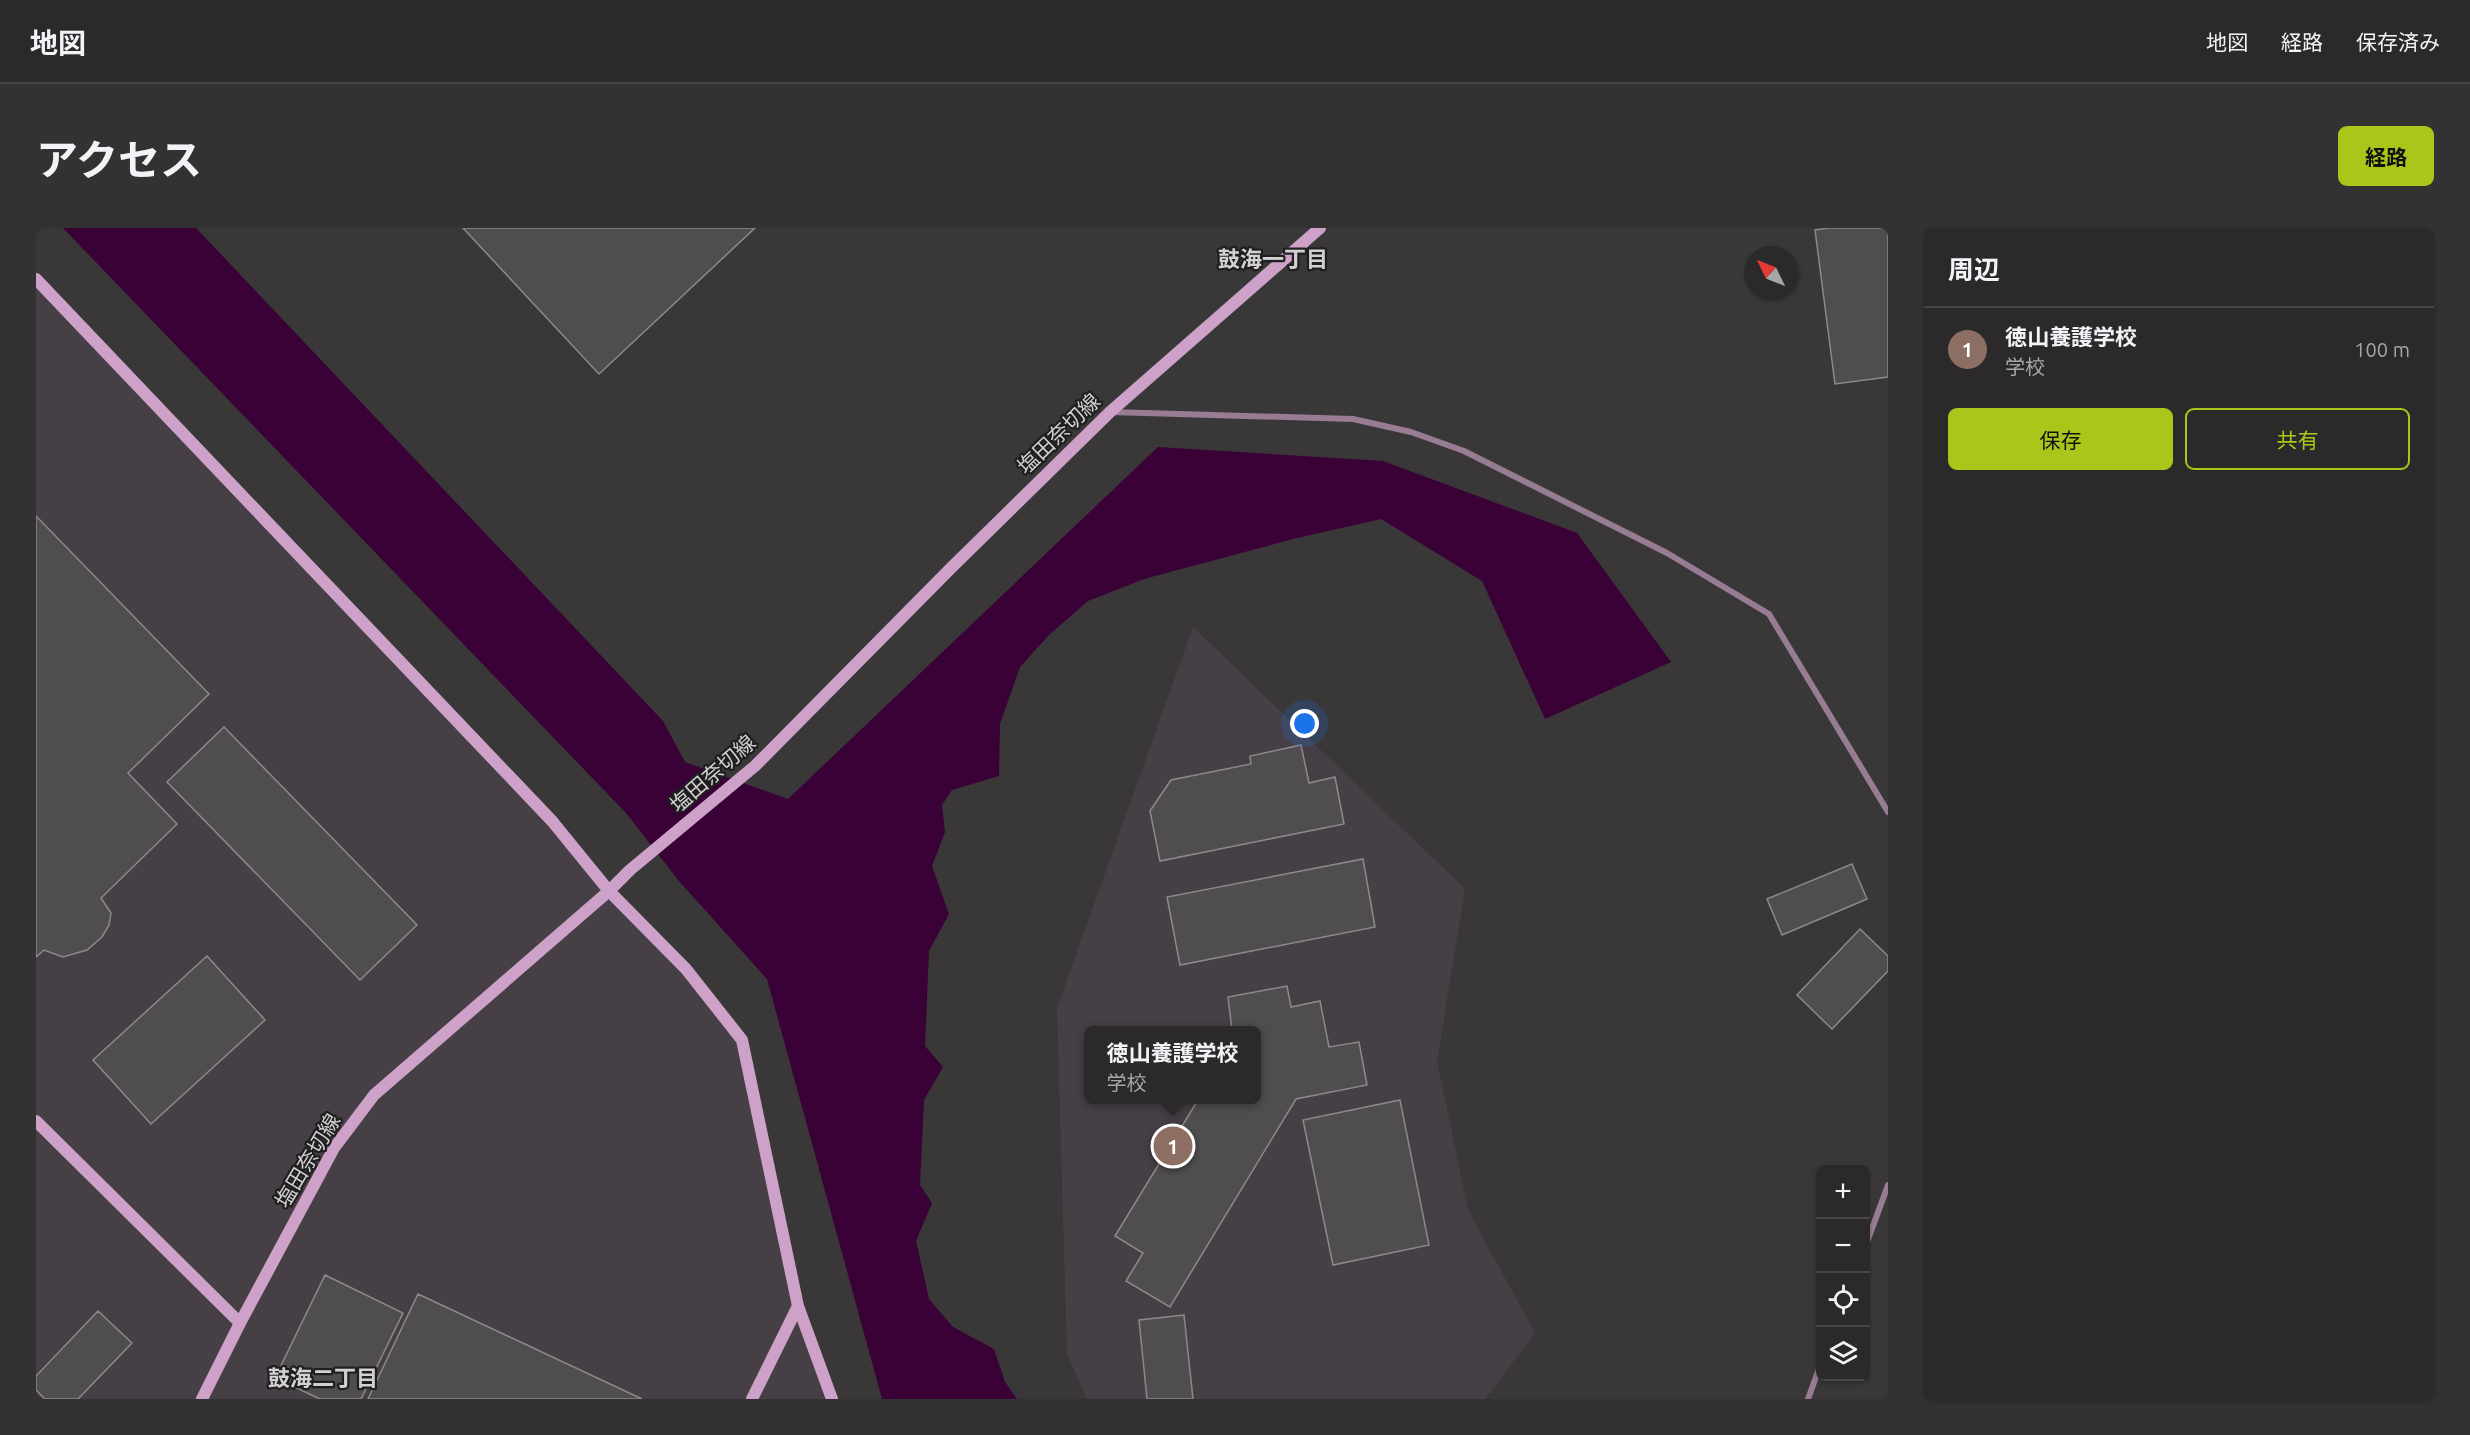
<!DOCTYPE html>
<html lang="ja">
<head>
<meta charset="utf-8">
<style>
	:root { --surface:#2c292b; --page:#343133; --text:#f1f3f6; --muted:#a6a6a9; --line:#484547; --accent:#a9c71a }
	body { margin:0; font-family:Ubuntu,"Noto Sans JP",sans-serif; background:var(--page); color:var(--text) }
	.controls { position:absolute; right:18px; bottom:18px; display:grid; overflow:hidden; border-radius:9px; box-shadow:0 2px 4px #0004 }
	.controls button { width:54px; height:54px; display:grid; place-items:center; padding:0; border:0; border-bottom:2px solid var(--line); background:var(--surface); color:var(--text); font:30px sans-serif }
	.compass { position:absolute; left:1708px; top:18px; width:54px; height:54px; border-radius:50%; background:var(--surface); box-shadow:0 2px 4px #0004; rotate:313deg }
	.you { position:absolute; left:1269px; top:496px; width:21px; height:21px; margin:-15px; border:4px solid #fff; border-radius:50%; background:#1a73e8; box-shadow:0 0 0 9px #1a73e833 }
	.badge { display:grid; place-items:center; width:39px; height:39px; border-radius:50%; background:var(--accent); color:#fff; font-size:20px; font-weight:700 }
	.pin { position:absolute; translate:-50% -50%; border:3px solid #fff; box-shadow:0 2px 6px #0006 }
	.popup { position:absolute; left:1048px; top:798px; width:177px; height:78px; box-sizing:border-box; display:grid; place-content:center; border-radius:9px; background:var(--surface); filter:drop-shadow(0 2px 4px #0005); font-size:20px; white-space:nowrap; color:var(--muted) }
	.popup b { font-size:22px; color:var(--text) }
	.popup::after { content:''; position:absolute; left:50%; top:100%; margin-left:-12px; border:12px solid transparent; border-top-color:var(--surface) }
	.list { margin:0; padding:0; list-style:none }
	h2 { display:flex; justify-content:space-between; align-items:center; height:78px; margin:0; padding:0 24px; font-size:26px }
	h2 small { font-size:20px; font-weight:400; color:var(--muted) }
	.list li { display:grid; grid-template-columns:39px 1fr auto; gap:18px; align-items:center; box-sizing:border-box; height:84px; padding:0 24px; border-top:2px solid var(--line) }
	.list b { display:block; font-size:22px; white-space:nowrap }
	.list p { margin:0; font-size:20px; white-space:nowrap; color:var(--muted) }
	.list em { font-size:20px; font-style:normal; color:var(--muted) }
	.actions { display:flex; gap:12px; padding:18px 24px }
	.actions a { flex:1; padding:14px 0; border:2px solid var(--accent); border-radius:9px; text-align:center; font-size:21px; color:var(--accent) }
	.actions .main { background:var(--accent); color:#111 }
	.icon { flex:none; width:33px; height:33px; fill:none; stroke:currentColor; stroke-width:2; stroke-linecap:round; stroke-linejoin:round }
	.map { position:relative; flex:none; width:1852px; height:1171px; overflow:hidden; border-radius:9px }
	header { display:flex; align-items:center; gap:36px; box-sizing:border-box; height:84px; padding:0 30px; background:var(--surface); border-bottom:2px solid var(--line) }
	header strong { font-size:28px }
	nav { display:flex; gap:33px; margin-inline-start:auto; font-size:21px }
	.intro { display:flex; align-items:center; justify-content:space-between; box-sizing:border-box; height:144px; padding:0 36px }
	h1 { margin:0; font-size:42px }
	.button { padding:15px 27px; border-radius:9px; background:var(--accent); color:#111; font-size:21px; font-weight:700 }
	main { display:flex; gap:36px; padding:0 36px }
	aside { flex:1; background:var(--surface); border-radius:9px; box-shadow:0 2px 4px #0004 }
	.map>svg:first-child { display:block }
	.built { fill:#473f46; fill-rule:evenodd }
	.water { fill:#390136 }
	.building { fill:#504d4f; stroke:#8c898c; stroke-width:1.5 }
	.lines { fill:none; stroke-linecap:round; stroke-linejoin:round }
	.street { stroke:#977c94; stroke-width:6 }
	.secondary { stroke:#cda1c8; stroke-width:12 }
	.labels { text-anchor:middle; stroke-width:4.5; stroke-linejoin:round; paint-order:stroke }
	.street-label { font-size:21px; fill:#d2d0d2; stroke:#201f20 }
	.neighbourhood-label { font-size:22px; font-weight:bold; fill:#d3d0d3; stroke:#201f20 }
</style>
</head>
<body>
<header>
<strong>地図</strong>
<nav><a>地図</a><a>経路</a><a>保存済み</a></nav>
</header>
<div class="intro"><h1>アクセス</h1><a class="button">経路</a></div>
<main>
<div class="map">
<svg width="1852" height="1171" viewBox="0 0 1852 1171">
	<rect width="100%" height="100%" fill="#3a3739"/>
	<!-- built -->
	<path class="built" d="M0 51 516 593 706 812 762 1078 796 1171H0Z
		M1157 399 1429 661 1401 833 1432 982 1499 1105 1449 1171H1051L1031 1126 1021 780ZM1053 802H1221V872H1053Z"/>
	<!-- water -->
	<path class="water" d="M27 0H160L627 493 649 534 752 571 1122 219 1347 233 1541 305 1635 434 1509 491 1446 353 1345 291 1257 311 1108 351 1052 373 1013 407 984 439 964 496 963 548 916 562 906 577 909 604 896 638 913 686 893 723 889 818 907 839 888 872 884 957 896 975 880 1013 893 1071 917 1099 958 1121 969 1154 981 1171H846L731 751 643 653 590 585Z"/>
	<!-- building -->
	<path class="building" d="M427 0H719L563 146Z
		M1792 0H1852V149L1799 156 1779 2Z
		M0 288 173 466 92 545 141 596 65 670 75 685 73 697 66 709 51 722 27 729 8 722 0 729Z
		M188 499 381 697 324 752 131 554Z
		M1265 517 1273 555 1299 549 1308 596 1124 633 1114 583 1135 552 1215 536 1214 528Z
		M1327 631 1339 699 1144 737 1131 669Z
		M1816 636 1831 671 1746 707 1731 671Z
		M1824 701 1852 728V743L1796 801 1761 767Z
		M171 728 229 792 115 896 57 832Z
		M1251 758 1255 779 1284 773 1293 819 1323 814 1331 857 1260 871 1134 1079 1090 1053 1107 1025 1079 1008 1162 872H1221V802H1196L1192 769Z
		M1364 872 1393 1017 1297 1037 1267 892Z
		M289 1047 367 1085 325 1171H284L239 1150Z
		M382 1066 606 1171H332Z
		M62 1083 96 1115 42 1171H9L0 1162V1148Z
		M1148 1087 1157 1171H1111L1103 1092Z"/>
	<g class="lines">
		<!-- street -->
		<path class="street" d="M1074 184 1317 191 1375 204 1428 223 1631 325 1733 386 1852 584
			M1830 1017 1852 957
			M1772 1171 1784 1138"/>
		<!-- secondary -->
		<path class="secondary" d="M0 51 516 593 573 663 650 741 706 812 762 1078 796 1171
			M0 893 204 1095
			M166 1171 204 1095 298 920 338 867 573 663 594 642 719 538 916 339 1074 184 1284 0
			M716 1171 762 1078"/>
	</g>
	<g class="labels">
		<!-- street labels -->
		<g class="street-label">
			<text transform="translate(1023 206) rotate(-44)" y="7">塩田奈切線</text>
			<text transform="translate(677 546) rotate(-41)" y="7">塩田奈切線</text>
			<text transform="translate(272 933) rotate(-59)" y="7">塩田奈切線</text>
		</g>
		<!-- neighbourhood labels -->
		<g class="neighbourhood-label">
			<text x="1237" y="39">鼓海一丁目</text>
			<text x="287" y="1158">鼓海二丁目</text>
		</g>
	</g>
</svg>
<div class="controls">
<button>+</button>
<button>−</button>
<button><svg class="icon" aria-label="locate" viewBox="0 0 24 24"><circle cx="12" cy="12" r="6"/><path d="M12 2v4M12 18v4M2 12h4M18 12h4"/></svg></button>
<button><svg class="icon" aria-label="layers" viewBox="0 0 24 24"><path d="M12 4l9 5-9 5-9-5zM3 14l9 5 9-5"/></svg></button>
</div>
<svg class="compass" viewBox="-18 -18 36 36"><path d="M0-13l5 13h-10z" fill="#e53935"/><path d="M0 13l5-13h-10z" fill="#a6a6a9"/></svg>
<div class="you"></div>
<div class="pin badge" style="left:1137px;top:918px;background:#8d6e63">1</div>
<div class="popup"><b>徳山養護学校</b>学校</div>
</div>
<aside>
<h2>周辺<small></small></h2>
<ul class="list">
<li><span class="badge" style="background:#8d6e63">1</span><div><b>徳山養護学校</b><p>学校</p></div><em>100 m</em></li>
</ul>
<div class="actions"><a class="main">保存</a><a>共有</a></div>
</aside>
</main>
</body>
</html>
